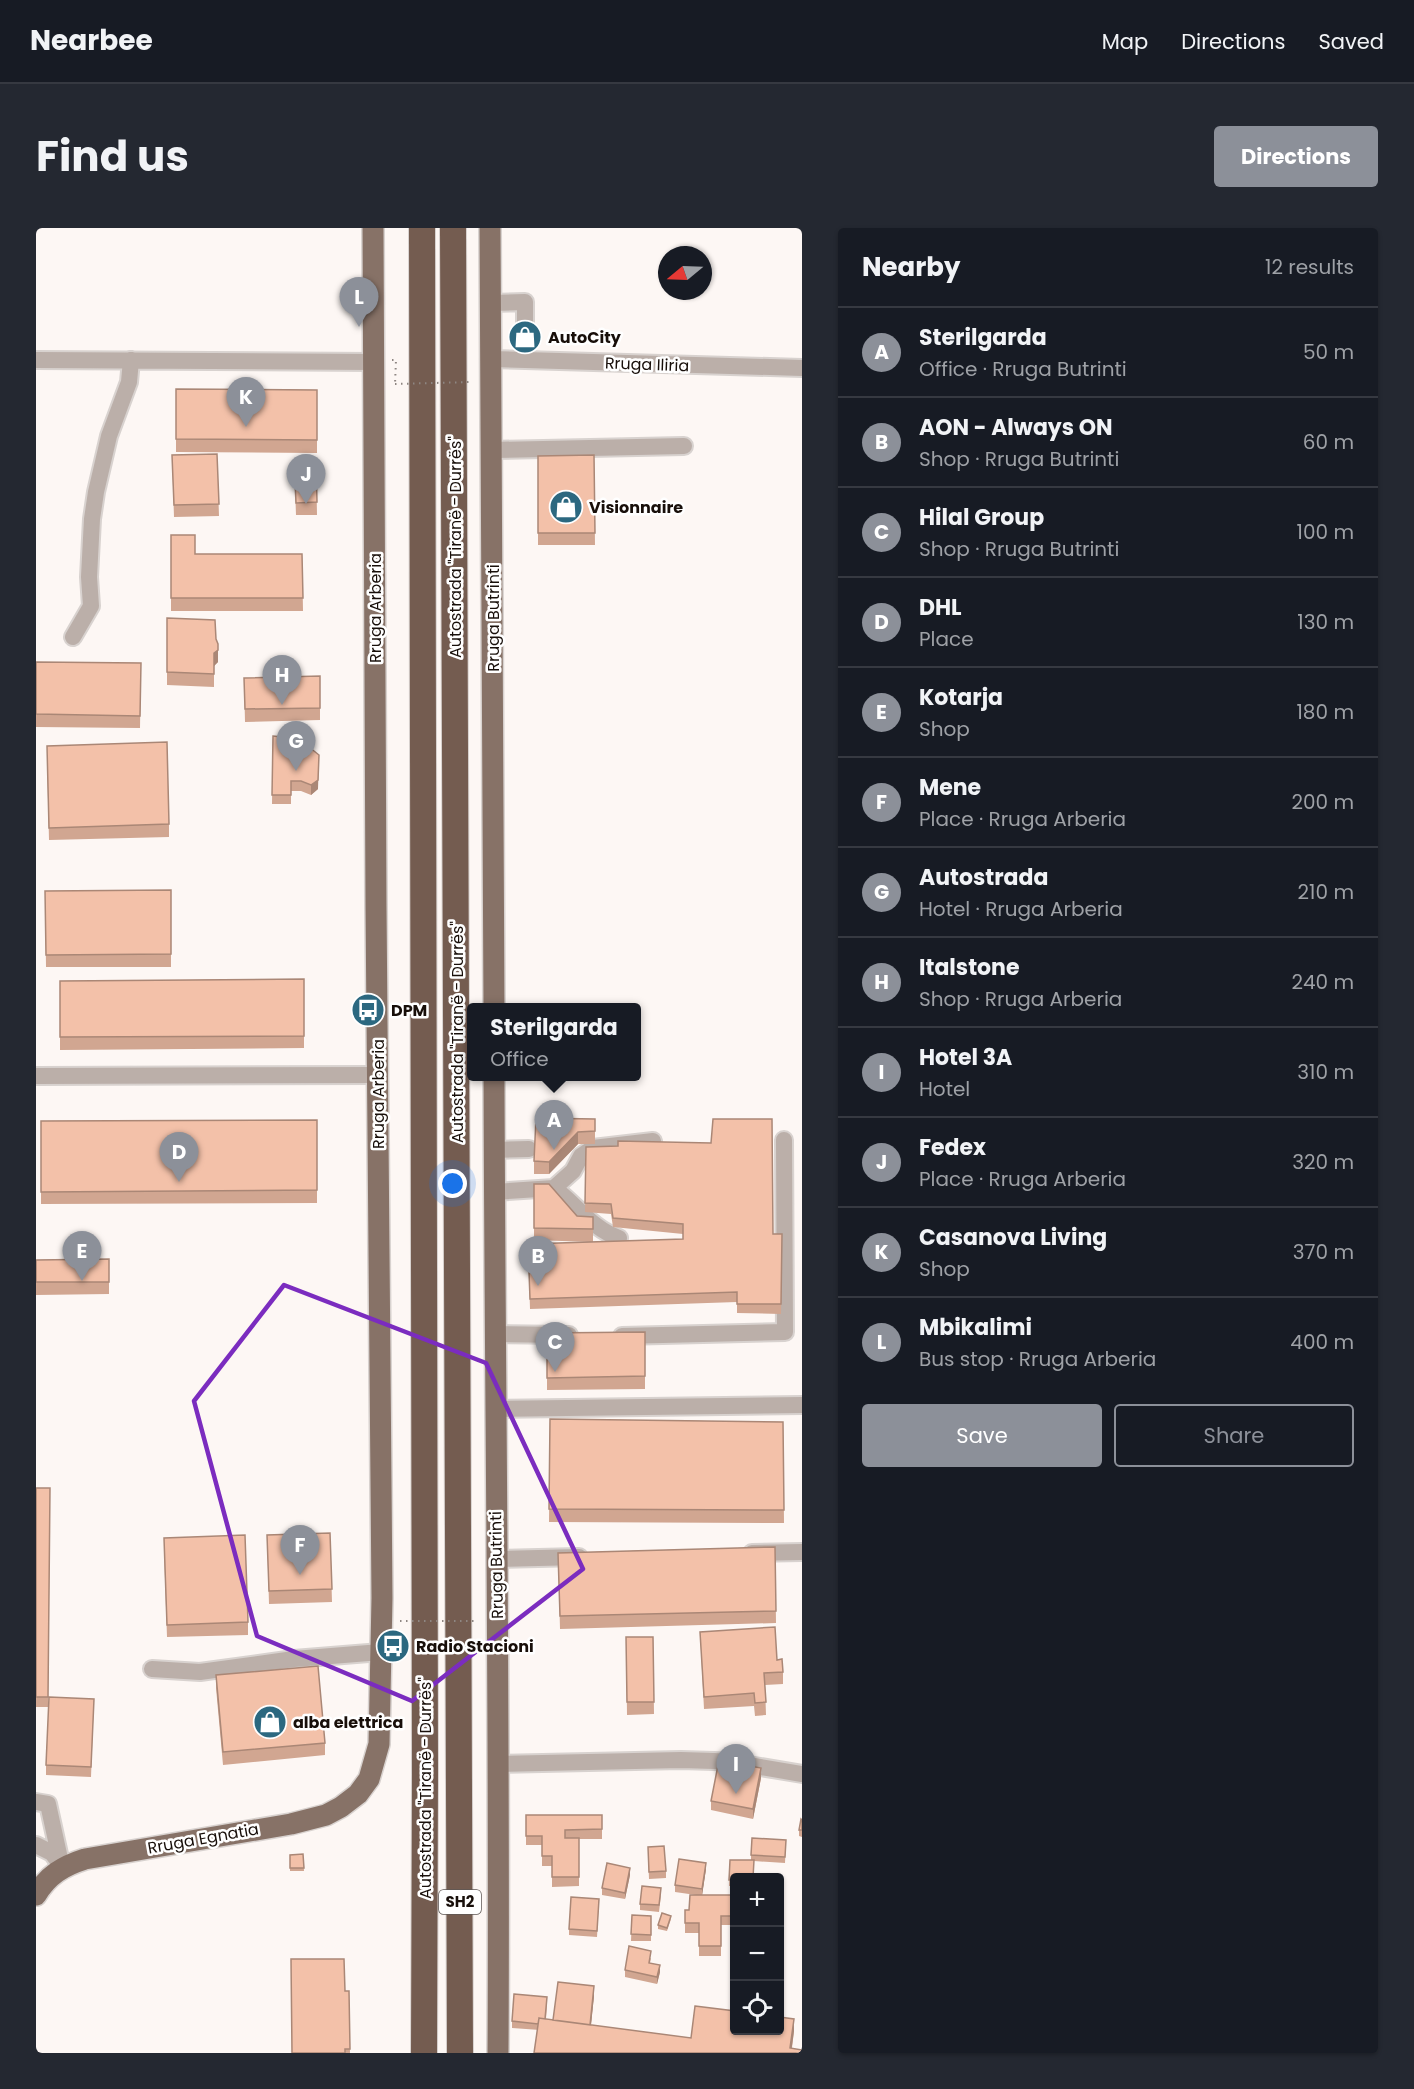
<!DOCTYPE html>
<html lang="en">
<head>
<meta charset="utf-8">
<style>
	:root { --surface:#171b24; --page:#242831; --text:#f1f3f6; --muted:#9ea1a6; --line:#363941; --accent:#8c9099 }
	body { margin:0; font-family:Poppins,sans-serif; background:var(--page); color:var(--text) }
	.controls { position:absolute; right:18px; bottom:18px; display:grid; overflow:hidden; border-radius:6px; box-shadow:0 2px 4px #0004 }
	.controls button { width:54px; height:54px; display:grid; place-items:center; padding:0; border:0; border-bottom:2px solid var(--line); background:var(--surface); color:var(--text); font:30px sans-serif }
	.compass { position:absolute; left:622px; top:18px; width:54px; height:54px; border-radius:50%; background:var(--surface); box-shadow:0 2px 4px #0004; rotate:251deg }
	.you { position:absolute; left:417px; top:956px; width:21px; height:21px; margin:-15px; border:4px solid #fff; border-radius:50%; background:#1a73e8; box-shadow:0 0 0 9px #1a73e833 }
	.badge { display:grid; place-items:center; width:39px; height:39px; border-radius:50%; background:var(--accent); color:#fff; font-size:20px; font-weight:700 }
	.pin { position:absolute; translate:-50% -50px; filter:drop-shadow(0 2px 3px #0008) }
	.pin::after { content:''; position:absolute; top:32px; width:21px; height:18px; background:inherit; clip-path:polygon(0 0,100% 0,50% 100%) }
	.popup { position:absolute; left:431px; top:775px; width:174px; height:78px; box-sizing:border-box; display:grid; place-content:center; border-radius:6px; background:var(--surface); filter:drop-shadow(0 2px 4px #0005); font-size:20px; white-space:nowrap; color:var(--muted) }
	.popup b { font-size:22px; color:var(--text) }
	.popup::after { content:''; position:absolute; left:50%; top:100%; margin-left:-12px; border:12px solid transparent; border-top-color:var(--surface) }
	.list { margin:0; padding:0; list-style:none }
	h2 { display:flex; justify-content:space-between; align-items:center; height:78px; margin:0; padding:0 24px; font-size:26px }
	h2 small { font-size:20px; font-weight:400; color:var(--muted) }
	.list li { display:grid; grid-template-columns:39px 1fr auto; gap:18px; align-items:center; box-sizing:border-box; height:90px; padding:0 24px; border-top:2px solid var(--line) }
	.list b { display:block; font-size:22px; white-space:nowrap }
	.list p { margin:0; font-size:20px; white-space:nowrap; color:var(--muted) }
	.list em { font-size:20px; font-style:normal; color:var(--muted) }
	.actions { display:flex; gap:12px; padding:18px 24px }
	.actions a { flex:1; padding:14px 0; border:2px solid var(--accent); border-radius:6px; text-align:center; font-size:21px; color:var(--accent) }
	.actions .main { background:var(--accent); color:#fff }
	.icon { flex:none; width:33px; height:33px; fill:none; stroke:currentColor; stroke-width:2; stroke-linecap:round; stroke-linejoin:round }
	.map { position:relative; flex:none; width:766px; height:1825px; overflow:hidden; border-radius:6px }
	header { display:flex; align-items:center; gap:36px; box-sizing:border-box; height:84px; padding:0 30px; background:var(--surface); border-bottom:2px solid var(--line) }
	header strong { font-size:28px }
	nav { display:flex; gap:33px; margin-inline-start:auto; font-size:21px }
	.intro { display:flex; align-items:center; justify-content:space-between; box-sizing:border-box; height:144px; padding:0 36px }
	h1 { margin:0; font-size:42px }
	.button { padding:15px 27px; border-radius:6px; background:var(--accent); color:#fff; font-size:21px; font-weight:700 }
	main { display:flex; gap:36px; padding:0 36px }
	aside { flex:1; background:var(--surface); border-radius:6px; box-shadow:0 2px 4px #0004 }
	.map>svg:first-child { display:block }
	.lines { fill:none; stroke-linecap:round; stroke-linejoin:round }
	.minor-casing { stroke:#d8d2cf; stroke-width:20 }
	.major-casing { stroke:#d8d2cf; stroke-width:24 }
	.highway-casing { stroke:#d8d2cf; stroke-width:28 }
	.path { stroke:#8e8682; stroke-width:2; stroke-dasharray:1.5 4.5; stroke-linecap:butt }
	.minor { stroke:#bbafa9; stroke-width:16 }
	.major { stroke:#877267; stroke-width:21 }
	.highway { stroke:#745c50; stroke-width:26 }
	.path-bridge { stroke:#8e8682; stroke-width:2; stroke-dasharray:1.5 4.5; stroke-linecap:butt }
	.wall { fill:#d1a691 }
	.shaded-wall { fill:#aa8776 }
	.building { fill:#f3c1a9; stroke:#aa8776; stroke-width:1.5 }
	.marked { fill:none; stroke:#7b2cbf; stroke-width:4.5; stroke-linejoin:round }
	.labels { text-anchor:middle; stroke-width:5; stroke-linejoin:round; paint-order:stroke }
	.shield { fill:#fff; stroke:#5d5754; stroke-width:1.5 }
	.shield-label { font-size:15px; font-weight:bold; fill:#180f0a }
	.poi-label { font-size:16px; font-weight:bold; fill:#180f0a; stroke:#fff; text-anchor:start }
	.street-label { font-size:16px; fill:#180f0a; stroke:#fff }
</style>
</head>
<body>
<header>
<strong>Nearbee</strong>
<nav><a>Map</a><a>Directions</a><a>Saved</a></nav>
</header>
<div class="intro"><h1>Find us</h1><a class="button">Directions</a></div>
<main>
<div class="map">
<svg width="766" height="1825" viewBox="0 0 766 1825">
	<rect width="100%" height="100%" fill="#fdf7f4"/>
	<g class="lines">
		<defs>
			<path id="minor" d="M455 75 489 74V104
				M456 131 766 140
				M0 132 338 134
				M456 222 648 218
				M37 409 55 378 53 349 56 291 60 264 73 208 93 154 95 132
				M0 848 342 847
				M458 922 493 921
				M518 960 537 943 545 928 557 920 617 913
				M458 964 518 960C540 976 556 1001 583 1010
				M459 1106 533 1107
				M586 1108 749 1104 748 912
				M459 1181 766 1177
				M716 1325 766 1324
				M460 1331 543 1329
				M116 1441 164 1444 258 1431 345 1424
				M463 1536 645 1532 678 1533 695 1534 766 1546
				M0 1574 12 1576 26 1640
				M0 1617 16 1625 24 1636"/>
			<path id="major" d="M454 0 458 780
				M458 848C459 1174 464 1499 462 1825
				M0 1667C12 1647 27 1638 49 1631L255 1596 290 1587 305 1579 322 1566 333 1551 343 1516 346 1370 340 678 337 0"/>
			<path id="highway" d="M386 0 389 1546 388 1825
				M417 0 424 1825"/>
		</defs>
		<!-- minor casing -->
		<use href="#minor" class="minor-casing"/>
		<!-- major casing -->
		<use href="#major" class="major-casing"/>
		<!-- highway casing -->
		<use href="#highway" class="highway-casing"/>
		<!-- path -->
		<path class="path" d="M356 132H360L359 156"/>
		<!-- minor -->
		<use href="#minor" class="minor"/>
		<!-- major -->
		<use href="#major" class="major"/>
		<!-- highway -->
		<use href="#highway" class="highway"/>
		<!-- path-bridge -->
		<path class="path-bridge" d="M359 156 435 154
			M364 1393H440"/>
	</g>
	<!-- wall -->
	<path class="wall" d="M140 161 281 162V225L140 224Z
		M181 226 183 288 138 289 136 227Z
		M558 227 559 317H502V228Z
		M258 232H280L281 287H260Z
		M135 307 159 326H266L267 383H135Z
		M131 390 180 411 182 434 178 438V459L131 457Z
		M0 434 105 435 104 500 0 499Z
		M284 448V492L209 494 208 450Z
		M237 508 254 521 282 561 275 567 265 563H255V576H236Z
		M11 530 133 596V609L13 612Z
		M135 662V739H10L9 663Z
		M268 751V820L24 822V753Z
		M559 891V916H542L513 946H498V933Z
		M281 892V975L5 976V893Z
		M550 919 737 1006H746L745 1086 701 1085V1074L494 1081 492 1016 554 1014 498 1012V956L541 988 557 989V1014L647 1011V1006L577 999 575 986 549 984Z
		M73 1031V1066L0 1067V1032Z
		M609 1104V1161L511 1162V1105Z
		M514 1191 747 1194 748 1295 513 1294Z
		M0 1260H14L12 1479H0Z
		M294 1305 296 1374 233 1376 231 1307Z
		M739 1319 740 1395 524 1401 522 1325Z
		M128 1322 212 1394V1407L131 1409Z
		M664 1404 741 1432 747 1444V1456L729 1457 730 1487 719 1488 718 1478 668 1481Z
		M590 1409H617L618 1486 591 1487Z
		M180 1447 289 1515V1527L187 1537 180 1460Z
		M58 1471 55 1549 10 1547V1537Z
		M725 1550 717 1591 675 1582V1573Z
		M490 1587H566V1611H543V1658L516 1659V1638H506V1617H490Z
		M766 1592V1609L763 1608V1602Z
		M750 1612 749 1635 718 1633 699 1650V1658H693L694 1632H715V1627Z
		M612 1625 630 1643V1650L613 1651Z
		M267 1626 268 1643H254V1627Z
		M670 1641 666 1667H695V1697H685V1728H663V1705H649V1682H653L660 1667 639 1664V1657Z
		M594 1647 589 1671 566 1667V1660Z
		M625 1667 623 1684 604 1682V1676Z
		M563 1671 561 1709 533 1707V1701Z
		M596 1687 615 1688V1713H595Z
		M635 1691 631 1703 622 1701V1697Z
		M615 1730 614 1735 624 1744 621 1756 589 1749V1742Z
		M309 1763H313L314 1825H256Z
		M558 1768 555 1797 655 1810 758 1803 756 1820 476 1800V1793L511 1776 510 1791 517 1792Z"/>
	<!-- shaded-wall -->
	<path class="shaded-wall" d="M182 416V434L178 438V459V425Z
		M283 527 282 561 275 567V557Z
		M542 904V916L513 946V934Z
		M725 1540V1550L717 1591V1581Z
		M670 1635V1641L666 1668V1661Z
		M594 1640V1647L589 1671V1665Z
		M624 1737V1744L621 1756V1749Z
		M558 1758V1768L554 1806V1797Z
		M758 1791V1803L755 1825 754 1820Z"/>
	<!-- building -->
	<path class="building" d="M140 161 281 162V212L140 211Z
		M181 226 183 276 138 277 136 227Z
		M558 227 559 305H502V228Z
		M258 232H280L281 274 260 275Z
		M135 307H159V326H266L267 370H135Z
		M131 390 179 392 180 411 182 416V422L178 425V446L131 444Z
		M0 434 105 435 104 488 0 486Z
		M284 448V480L209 481 208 450Z
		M237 508 254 510V521L266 522 273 519 283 527 282 552 275 557 265 553H255V567H236Z
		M131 514 133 596 13 600 11 518Z
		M135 662V726L10 727 9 663Z
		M268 751V808L24 809V753Z
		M500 890 559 891V903L542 904 513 934 498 933Z
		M677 891H736L737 1006H746L745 1076H701V1064L494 1071 492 1016 647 1011V996L577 990 575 976 549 975 550 919 582 918V913L675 915Z
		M281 892V962L5 964V893Z
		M498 956H513L541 988 557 989V1001L498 1000Z
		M73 1031V1054H0V1032Z
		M609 1104V1148L511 1150V1105Z
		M514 1191 747 1194 748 1282 513 1281Z
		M0 1260H14L12 1469H0Z
		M294 1305 296 1361 233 1363 231 1307Z
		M209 1307 212 1394 131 1397 128 1310Z
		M739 1319 740 1383 524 1388 522 1325Z
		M739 1399 741 1432 746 1431 747 1444 728 1445 730 1474 719 1475 718 1465 668 1469 664 1404Z
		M590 1409H617L618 1474H591Z
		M282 1438 289 1515 187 1524 180 1447Z
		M13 1469 58 1471 55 1539 10 1537Z
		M683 1532 725 1540 717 1581 675 1573Z
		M490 1587H566V1601L529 1602V1610H543V1649H516V1628H506V1608H490Z
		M765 1591 766 1592V1602H763Z
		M716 1610 750 1612 749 1629 715 1627Z
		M628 1618 630 1643 613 1644 612 1619Z
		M267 1626 268 1640H254V1627Z
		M643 1631 670 1635 666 1661 639 1657Z
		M694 1632H718L717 1650H699V1652H693Z
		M571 1635 594 1640 589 1665 566 1660Z
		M606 1658 625 1660 623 1677 604 1676Z
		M654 1667H695V1688H685V1718H663V1695H649V1682H653Z
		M535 1669 563 1671 561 1703 533 1701Z
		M626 1685 635 1688 631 1700 622 1697Z
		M596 1687 615 1688V1707L595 1706Z
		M593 1718 615 1723 613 1735 624 1737 621 1749 589 1742Z
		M255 1731H308L309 1763H313L314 1821H309V1825H256Z
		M522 1754 558 1758 554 1797 517 1792Z
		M478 1766 511 1769 509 1791 503 1790 502 1796 476 1793Z
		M659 1778 699 1783V1803H744V1789L758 1791 754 1820 766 1822V1825H498L503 1790 655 1810Z"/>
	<!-- marked area -->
	<path class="marked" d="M248 1057 450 1135 547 1341 376 1473 221 1408 158 1173Z"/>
	<!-- icons -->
	<defs>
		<symbol id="shop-disc" viewBox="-11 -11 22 22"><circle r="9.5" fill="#2c6880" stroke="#fff"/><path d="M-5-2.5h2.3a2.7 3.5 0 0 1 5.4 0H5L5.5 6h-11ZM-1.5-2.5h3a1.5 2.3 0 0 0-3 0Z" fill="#fff"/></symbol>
		<symbol id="bus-disc" viewBox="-11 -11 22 22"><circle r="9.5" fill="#2c6880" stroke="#fff"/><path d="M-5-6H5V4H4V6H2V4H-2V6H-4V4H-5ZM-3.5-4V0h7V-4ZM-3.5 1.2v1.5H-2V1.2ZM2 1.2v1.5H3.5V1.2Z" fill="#fff"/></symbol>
	</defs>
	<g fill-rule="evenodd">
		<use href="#shop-disc" x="470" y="90" width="38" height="38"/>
		<use href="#shop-disc" x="511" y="260" width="38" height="38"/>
		<use href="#bus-disc" x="313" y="763" width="38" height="38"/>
		<use href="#bus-disc" x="338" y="1399" width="38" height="38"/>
		<use href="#shop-disc" x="215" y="1475" width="38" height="38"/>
	</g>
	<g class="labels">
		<!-- shield labels -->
		<rect class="shield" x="403" y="1662" width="42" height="24" rx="4.5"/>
		<g class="shield-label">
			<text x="424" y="1679">SH2</text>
		</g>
		<!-- poi labels -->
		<g class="poi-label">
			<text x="512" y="115">AutoCity</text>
			<text x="553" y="285">Visionnaire</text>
			<text x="355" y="788">DPM</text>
			<text x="380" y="1424">Radio Stacioni</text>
			<text x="257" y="1500">alba elettrica</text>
		</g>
		<!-- street labels -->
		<g class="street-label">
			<text transform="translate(611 136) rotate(2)" y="6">Rruga Iliria</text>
			<text transform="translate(419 319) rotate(-90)" y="6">Autostrada "Tiranë - Durrës"</text>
			<text transform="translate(339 380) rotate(-90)" y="6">Rruga Arberia</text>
			<text transform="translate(457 390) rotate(-90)" y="6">Rruga Butrinti</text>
			<text transform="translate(421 804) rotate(-90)" y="6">Autostrada "Tiranë - Durrës"</text>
			<text transform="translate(342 866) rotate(-90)" y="6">Rruga Arberia</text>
			<text transform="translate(460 1337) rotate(-91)" y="6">Rruga Butrinti</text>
			<text transform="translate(389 1560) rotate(-90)" y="6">Autostrada "Tiranë - Durrës"</text>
			<text transform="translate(167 1610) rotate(-10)" y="6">Rruga Egnatia</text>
		</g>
	</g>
</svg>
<div class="controls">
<button>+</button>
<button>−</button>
<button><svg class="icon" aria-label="locate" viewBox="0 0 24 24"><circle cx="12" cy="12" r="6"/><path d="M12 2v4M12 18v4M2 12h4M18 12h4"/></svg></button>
</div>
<svg class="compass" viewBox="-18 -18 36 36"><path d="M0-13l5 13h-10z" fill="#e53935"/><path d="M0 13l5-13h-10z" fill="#9ea1a6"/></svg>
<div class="you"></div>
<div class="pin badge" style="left:518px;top:922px">A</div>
<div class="popup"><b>Sterilgarda</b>Office</div>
<div class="pin badge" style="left:502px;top:1058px">B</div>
<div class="pin badge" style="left:519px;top:1144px">C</div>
<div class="pin badge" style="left:143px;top:954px">D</div>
<div class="pin badge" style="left:46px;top:1053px">E</div>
<div class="pin badge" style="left:264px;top:1347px">F</div>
<div class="pin badge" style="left:260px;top:543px">G</div>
<div class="pin badge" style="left:246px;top:477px">H</div>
<div class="pin badge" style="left:700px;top:1566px">I</div>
<div class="pin badge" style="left:270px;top:276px">J</div>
<div class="pin badge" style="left:210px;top:199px">K</div>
<div class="pin badge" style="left:323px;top:99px">L</div>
</div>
<aside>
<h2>Nearby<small>12 results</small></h2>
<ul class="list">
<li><span class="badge">A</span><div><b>Sterilgarda</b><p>Office · Rruga Butrinti</p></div><em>50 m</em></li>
<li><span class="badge">B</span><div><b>AON - Always ON</b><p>Shop · Rruga Butrinti</p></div><em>60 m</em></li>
<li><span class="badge">C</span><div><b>Hilal Group</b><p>Shop · Rruga Butrinti</p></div><em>100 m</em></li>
<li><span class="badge">D</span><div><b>DHL</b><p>Place</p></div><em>130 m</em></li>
<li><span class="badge">E</span><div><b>Kotarja</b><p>Shop</p></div><em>180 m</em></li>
<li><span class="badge">F</span><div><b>Mene</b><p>Place · Rruga Arberia</p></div><em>200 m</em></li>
<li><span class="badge">G</span><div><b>Autostrada</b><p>Hotel · Rruga Arberia</p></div><em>210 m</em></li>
<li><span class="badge">H</span><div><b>Italstone</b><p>Shop · Rruga Arberia</p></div><em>240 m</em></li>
<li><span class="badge">I</span><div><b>Hotel 3A</b><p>Hotel</p></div><em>310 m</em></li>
<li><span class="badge">J</span><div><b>Fedex</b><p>Place · Rruga Arberia</p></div><em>320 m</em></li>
<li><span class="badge">K</span><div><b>Casanova Living</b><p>Shop</p></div><em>370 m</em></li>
<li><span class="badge">L</span><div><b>Mbikalimi</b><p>Bus stop · Rruga Arberia</p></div><em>400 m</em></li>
</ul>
<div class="actions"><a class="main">Save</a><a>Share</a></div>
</aside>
</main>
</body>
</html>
